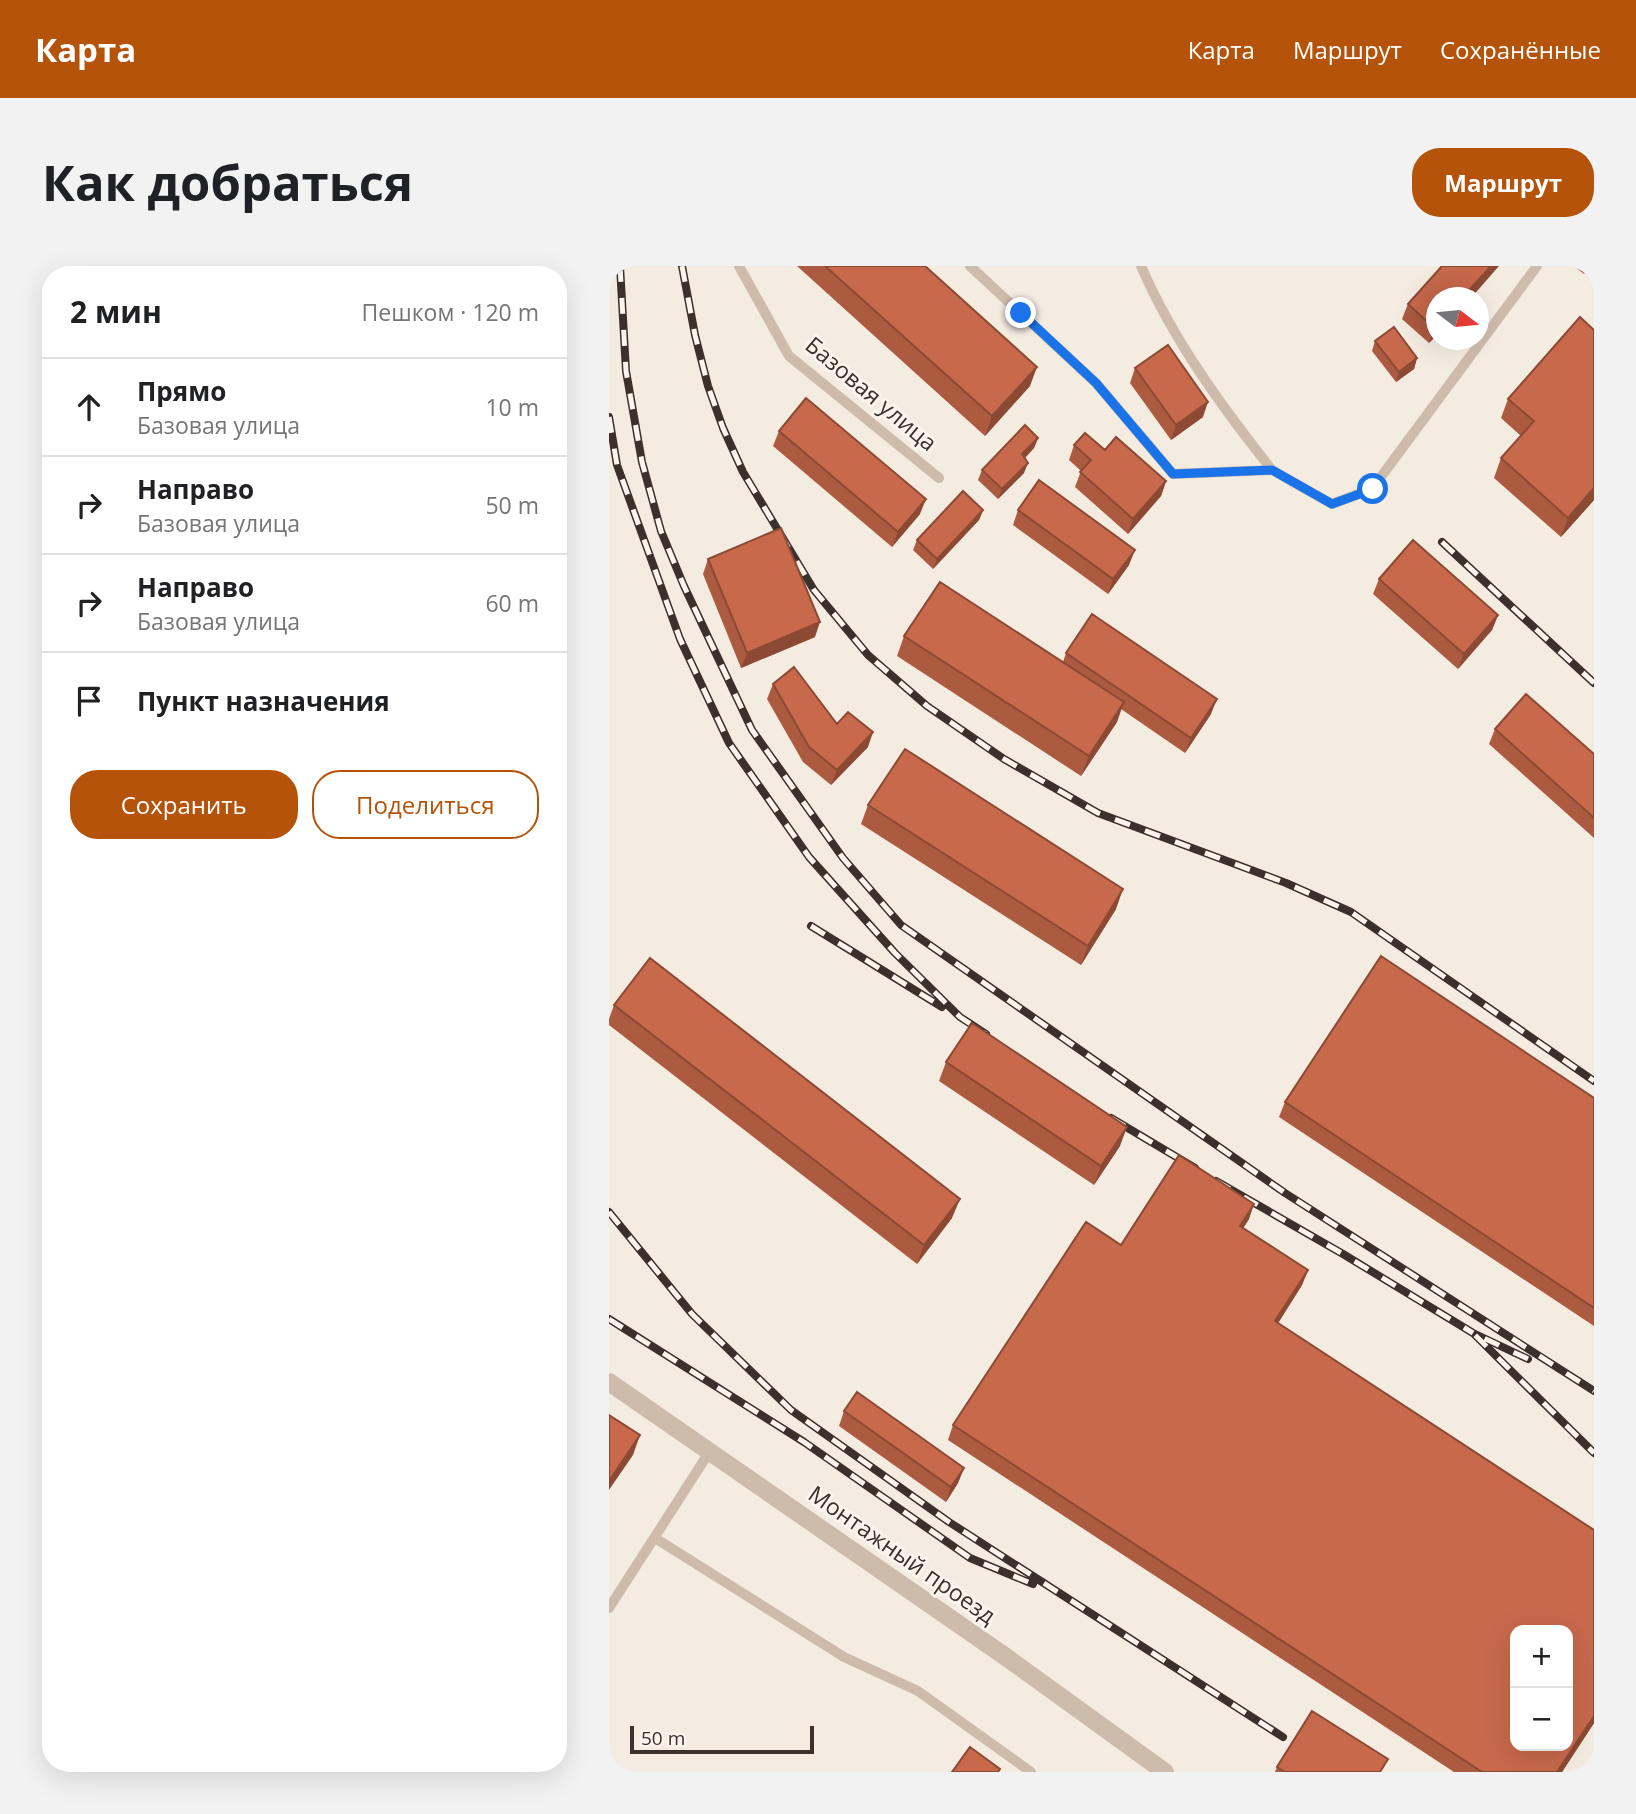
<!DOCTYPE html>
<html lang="ru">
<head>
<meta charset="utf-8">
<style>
	:root { --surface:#fff; --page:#f2f2f2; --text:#202124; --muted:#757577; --line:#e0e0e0; --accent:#b45309 }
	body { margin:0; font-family:"Open Sans",sans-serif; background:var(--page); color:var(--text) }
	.controls { position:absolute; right:21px; bottom:21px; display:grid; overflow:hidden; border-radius:14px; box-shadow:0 7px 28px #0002 }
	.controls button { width:63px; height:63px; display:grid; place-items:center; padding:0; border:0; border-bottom:2px solid var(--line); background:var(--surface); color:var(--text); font:35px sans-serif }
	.compass { position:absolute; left:817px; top:21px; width:63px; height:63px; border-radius:50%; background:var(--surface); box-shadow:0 7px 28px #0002; rotate:106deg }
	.scale { position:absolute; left:21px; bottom:18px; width:184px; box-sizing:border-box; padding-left:7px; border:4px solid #3b302b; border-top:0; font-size:19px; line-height:24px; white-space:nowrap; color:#3b302b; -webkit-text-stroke:5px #fbf5ee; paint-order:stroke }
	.stop { position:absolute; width:21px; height:21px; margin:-16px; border:5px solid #1a73e8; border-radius:50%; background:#fff }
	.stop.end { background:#1a73e8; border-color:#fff; box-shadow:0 2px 7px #0008 }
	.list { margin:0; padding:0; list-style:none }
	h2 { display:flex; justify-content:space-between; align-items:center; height:91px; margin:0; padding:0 28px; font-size:30px }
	h2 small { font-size:23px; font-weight:400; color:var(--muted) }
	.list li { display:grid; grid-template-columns:46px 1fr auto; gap:21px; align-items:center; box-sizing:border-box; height:98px; padding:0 28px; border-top:2px solid var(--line) }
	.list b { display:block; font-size:26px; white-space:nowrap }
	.list p { margin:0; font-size:23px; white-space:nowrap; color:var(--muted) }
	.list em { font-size:23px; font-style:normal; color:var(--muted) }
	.actions { display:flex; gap:14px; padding:21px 28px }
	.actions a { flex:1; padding:16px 0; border:2px solid var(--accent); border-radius:28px; text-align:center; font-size:24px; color:var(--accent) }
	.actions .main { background:var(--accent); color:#fff }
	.icon { flex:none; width:38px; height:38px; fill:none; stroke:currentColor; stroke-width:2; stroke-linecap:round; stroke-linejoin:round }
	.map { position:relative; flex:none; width:985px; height:1506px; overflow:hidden; border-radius:28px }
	header { display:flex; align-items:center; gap:42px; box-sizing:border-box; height:98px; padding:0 35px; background:var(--accent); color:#fff }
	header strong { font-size:33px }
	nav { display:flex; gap:38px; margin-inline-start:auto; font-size:24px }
	.intro { display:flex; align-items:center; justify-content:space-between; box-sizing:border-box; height:168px; padding:0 42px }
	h1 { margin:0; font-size:49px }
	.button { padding:18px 32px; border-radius:28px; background:var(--accent); color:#fff; font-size:24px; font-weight:700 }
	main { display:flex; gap:42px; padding:0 42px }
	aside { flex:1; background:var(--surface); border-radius:28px; box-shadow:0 7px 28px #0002 }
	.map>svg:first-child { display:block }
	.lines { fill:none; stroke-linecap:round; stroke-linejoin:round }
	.service { stroke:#cdbbac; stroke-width:10 }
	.minor { stroke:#cdbbac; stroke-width:18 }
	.rail-casing { stroke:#3b302b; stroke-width:8 }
	.rail { stroke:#fbf5ee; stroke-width:5; stroke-dasharray:16; stroke-linecap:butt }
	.wall { fill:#ac5a40 }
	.shaded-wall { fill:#8c4a34 }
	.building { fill:#c8694b; stroke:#8c4a34; stroke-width:2; fill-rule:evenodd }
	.route { stroke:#1a73e8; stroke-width:9 }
	.labels { text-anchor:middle; stroke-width:6; stroke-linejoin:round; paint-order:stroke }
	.street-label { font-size:23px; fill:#3b302b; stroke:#fbf5ee }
</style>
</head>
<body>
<header>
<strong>Карта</strong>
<nav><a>Карта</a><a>Маршрут</a><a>Сохранённые</a></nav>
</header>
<div class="intro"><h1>Как добраться</h1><a class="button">Маршрут</a></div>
<main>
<aside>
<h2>2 мин<small>Пешком · 120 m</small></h2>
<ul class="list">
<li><svg class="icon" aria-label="ahead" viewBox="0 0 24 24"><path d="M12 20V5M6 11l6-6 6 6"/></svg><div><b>Прямо</b><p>Базовая улица</p></div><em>10 m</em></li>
<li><svg class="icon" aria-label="right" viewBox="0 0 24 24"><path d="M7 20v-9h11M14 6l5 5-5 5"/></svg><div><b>Направо</b><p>Базовая улица</p></div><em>50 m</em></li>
<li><svg class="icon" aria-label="right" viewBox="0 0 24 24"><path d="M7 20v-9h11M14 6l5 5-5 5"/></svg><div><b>Направо</b><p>Базовая улица</p></div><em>60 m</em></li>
<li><svg class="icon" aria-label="arrive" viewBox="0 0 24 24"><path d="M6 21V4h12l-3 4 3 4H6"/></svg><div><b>Пункт назначения</b></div></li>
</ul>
<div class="actions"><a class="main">Сохранить</a><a>Поделиться</a></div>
</aside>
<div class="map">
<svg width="985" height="1506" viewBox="0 0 985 1506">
	<rect width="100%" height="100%" fill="#f4ebe1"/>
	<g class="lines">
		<!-- service -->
		<path class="service" d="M130 0 180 90 330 212
			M361 0 487 117 564 208 663 204 723 238 763 223 928 0
			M532 0C564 74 613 141 663 204
			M46 1272 235 1391 309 1425 422 1506
			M0 1342 101 1185"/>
		<!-- minor -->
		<path class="minor" d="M0 1116 397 1391 556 1506"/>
		<defs>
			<path id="rail" d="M11 0 17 105 33 196 52 265 75 320 143 464 234 592 292 659 676 927 985 1125
				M73 0 86 69 99 120 114 162 134 206 205 324 259 389 318 440 395 493 489 547 677 617 742 646 985 815
				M0 151 8 199 71 373 120 477 200 591 286 687 351 751 377 768
				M833 276 985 417
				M202 660 333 741
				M502 852 586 902
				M607 915 734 988 864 1067
				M0 946 83 1048 182 1144 340 1256 674 1471
				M0 1053 195 1176 361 1292 424 1318
				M919 1093 864 1067 985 1187"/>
		</defs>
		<!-- rail casing -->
		<use href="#rail" class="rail-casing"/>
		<!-- rail -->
		<use href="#rail" class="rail"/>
	</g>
	<!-- wall -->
	<path class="wall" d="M188 0H316L421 120 376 170Z
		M833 0 828 69 820 77 793 53 799 38Z
		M965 0H982L975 8Z
		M971 51 985 234 952 271 885 212 892 192 912 170 892 152 899 133Z
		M766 75 808 92 805 103 787 116 763 85Z
		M526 102 594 151 562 174 521 117Z
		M170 165 311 248 283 281 164 180Z
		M429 172 425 182 416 192 415 207 389 233 369 214 373 204Z
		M465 179 496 184 557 215 552 230 519 268 466 221 472 205 460 194Z
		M374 244 370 254 324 303 304 284 308 274Z
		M409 244 520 299 499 328 404 259Z
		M99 293 206 371 132 402 94 308Z
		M770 313 889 349 883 364 849 403 764 328Z
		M295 370 454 396 457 387 602 448 576 487 512 443 508 456 472 510 288 390Z
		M164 418 228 458 259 481 222 519 194 496 158 433Z
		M886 463 985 488V572L880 478Z
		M259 539 507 643 472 699 252 558Z
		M5 739 343 952 308 998 0 759V753Z
		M337 796 511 880 485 919 330 815Z
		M985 832V1060L670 851 676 836Z
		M640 953 634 962 699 1004 693 1019 669 1057 985 1264V1457L953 1506H845L339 1174 344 1159 512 979Z
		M235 1145 355 1202 349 1217 337 1236 230 1160Z
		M668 1501 774 1506H666Z"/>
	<!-- shaded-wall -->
	<path class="shaded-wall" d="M882 0H890L862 32H853Z
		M828 60V69L820 77 825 62Z
		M808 92 805 103 787 116 790 106Z
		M428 101 421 120 376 170 383 150Z
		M599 136 594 151 562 174 567 159Z
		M429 172 425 182 410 198 413 188Z
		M419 197 415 207 389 233 393 223Z
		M557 215 552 230 519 268 524 253Z
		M985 222V234L952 271 959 252Z
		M317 233 311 248 283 281 289 266Z
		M374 244 370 254 324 303 328 293Z
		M526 284 520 299 499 328 504 313Z
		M889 349 883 364 849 403 855 388Z
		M211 356 206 371 132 402 138 387Z
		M608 433 602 448 576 487 582 472Z
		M515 436 508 456 472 510 480 490Z
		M264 466 259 481 222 519 228 504Z
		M514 623 507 643 472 699 479 680Z
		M518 861 511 880 485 919 492 900Z
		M351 933 343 952 308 998 315 979Z
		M645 938 640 953 626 975 631 960Z
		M699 1004 693 1019 661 1070 666 1055Z
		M31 1169 24 1189 0 1224V1215Z
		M355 1202 349 1217 337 1236 342 1221Z
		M985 1450V1457L953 1506H948Z"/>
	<!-- building -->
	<path class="building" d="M216 0H316L428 101 383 150Z
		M833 0H882L853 32H828V60L825 62 799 38Z
		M971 51 985 64V222L959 252 892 192 925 155 899 133Z
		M785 61 808 92 790 106 766 75Z
		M559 79 599 136 567 159 526 102Z
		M197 132 317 233 289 266 170 165Z
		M416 159 429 172 413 188 419 197 393 223 373 204Z
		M476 167 496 184 507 171 557 215 524 253 471 206 482 194 465 179Z
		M430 214 526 284 504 313 409 244Z
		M354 225 374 244 328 293 308 274Z
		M172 262 211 356 138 387 99 293Z
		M804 274 889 349 855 388 770 313Z
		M331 316 515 436 480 490 295 370Z
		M483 348 608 433 582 472 457 387Z
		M185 401 228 458 239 446 264 466 228 504 200 481 164 418Z
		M917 428 985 488V552L886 463Z
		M296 483 514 623 479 680 259 539Z
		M772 690 985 832V1042L676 836Z
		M41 692 351 933 315 979 5 739Z
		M363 757 518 861 492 900 337 796Z
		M570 889 645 938 631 960 699 1004 666 1055 985 1264V1450L948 1506H873L344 1159 477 956 512 979ZM906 1364H959V1480H906Z
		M248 1126 355 1202 342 1221 235 1145Z
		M0 1149 31 1169 0 1215Z
		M703 1445 779 1493 771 1506H676L668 1501Z
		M361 1481 391 1503 389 1506H343Z"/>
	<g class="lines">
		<!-- route -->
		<path class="route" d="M412 47 487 117 564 208 663 204 723 238 764 223"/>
	</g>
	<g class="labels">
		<!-- street labels -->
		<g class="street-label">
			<text transform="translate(262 128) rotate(40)" y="8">Базовая улица</text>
			<text transform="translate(293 1289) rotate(35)" y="8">Монтажный проезд</text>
		</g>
	</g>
</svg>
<div class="controls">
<button>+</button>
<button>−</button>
</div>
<svg class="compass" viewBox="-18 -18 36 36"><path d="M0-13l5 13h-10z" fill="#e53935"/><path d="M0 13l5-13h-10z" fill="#757577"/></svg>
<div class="scale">50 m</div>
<div class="stop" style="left:764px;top:223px"></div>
<div class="stop end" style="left:412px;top:47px"></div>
</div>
</main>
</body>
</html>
